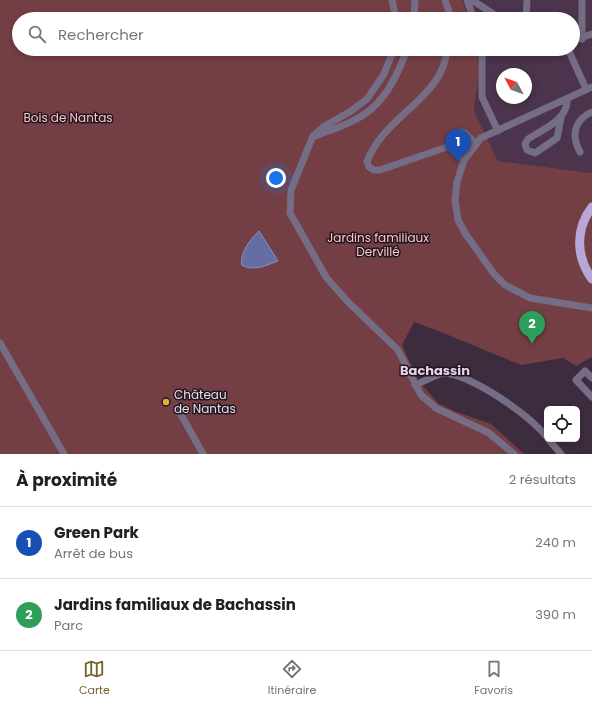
<!DOCTYPE html>
<html lang="fr">
<head>
<meta charset="utf-8">
<style>
	:root { --surface:#fff; --page:#f6f6f6; --text:#202124; --muted:#757577; --line:#e0e0e0; --accent:#75622b }
	body { margin:0; font-family:Poppins,sans-serif; background:var(--page); color:var(--text) }
	.controls { position:absolute; right:12px; bottom:12px; display:grid; overflow:hidden; border-radius:6px; box-shadow:0 2px 6px #0003 }
	.controls button { width:36px; height:36px; display:grid; place-items:center; padding:0; border:0; border-bottom:1px solid var(--line); background:var(--surface); color:var(--text); font:20px sans-serif }
	.compass { position:absolute; left:496px; top:68px; width:36px; height:36px; border-radius:50%; background:var(--surface); box-shadow:0 2px 6px #0003; rotate:311deg }
	.you { position:absolute; left:276px; top:178px; width:14px; height:14px; margin:-10px; border:3px solid #fff; border-radius:50%; background:#1a73e8; box-shadow:0 0 0 6px #1a73e833 }
	.badge { display:grid; place-items:center; width:26px; height:26px; border-radius:50%; background:var(--accent); color:#fff; font-size:13px; font-weight:700 }
	.pin { position:absolute; translate:-50% -33px; filter:drop-shadow(0 1px 2px #0008) }
	.pin::after { content:''; position:absolute; top:21px; width:14px; height:12px; background:inherit; clip-path:polygon(0 0,100% 0,50% 100%) }
	.list { margin:0; padding:0; list-style:none }
	h2 { display:flex; justify-content:space-between; align-items:center; height:52px; margin:0; padding:0 16px; font-size:17px }
	h2 small { font-size:13px; font-weight:400; color:var(--muted) }
	.list li { display:grid; grid-template-columns:26px 1fr auto; gap:12px; align-items:center; box-sizing:border-box; height:72px; padding:0 16px; border-top:1px solid var(--line) }
	.list b { display:block; font-size:15px; white-space:nowrap }
	.list p { margin:0; font-size:13px; white-space:nowrap; color:var(--muted) }
	.list em { font-size:13px; font-style:normal; color:var(--muted) }
	.icon { flex:none; width:22px; height:22px; fill:none; stroke:currentColor; stroke-width:2; stroke-linecap:round; stroke-linejoin:round }
	.map { position:relative; flex:none; width:592px; height:454px; overflow:hidden }
	.search { position:absolute; background:var(--surface); box-shadow:0 2px 6px #0003; left:12px; right:12px; top:12px; height:44px; display:flex; align-items:center; gap:10px; box-sizing:border-box; padding:0 14px; border-radius:22px; color:var(--muted); font-size:15px }
	.sheet { height:196px; background:var(--surface) }
	nav { display:flex; justify-content:space-around; align-items:center; box-sizing:border-box; height:56px; border-top:1px solid var(--line); background:var(--surface); font-size:11px; color:var(--muted) }
	nav a { display:grid; justify-items:center; gap:2px }
	nav .on { color:var(--accent) }
	.map>svg:first-child { display:block }
	.built { fill:#4b344c; fill-rule:evenodd }
	.green { fill:#743f44 }
	.water { fill:#646ea2; stroke:#8c90b8 }
	.lines { fill:none; stroke-linecap:round; stroke-linejoin:round }
	.minor { stroke:#756d85; stroke-width:7 }
	.major { stroke:#b7a7d7; stroke-width:9 }
	.poi-dot { fill:#dcb233; stroke:#1f171f; stroke-width:1.5 }
	.labels { text-anchor:middle; stroke-width:3; stroke-linejoin:round; paint-order:stroke }
	.park-label { font-size:12px; fill:#ffc4c7; stroke:#1f171f }
	.poi-label { font-size:12px; fill:#ebdfeb; stroke:#1f171f; text-anchor:start }
	.neighbourhood-label { font-size:13px; font-weight:bold; fill:#e8d1e9; stroke:#1f171f }
</style>
</head>
<body>
<div class="map">
<svg width="592" height="454" viewBox="0 0 592 454">
	<rect width="100%" height="100%" fill="#3d2b3e"/>
	<!-- built -->
	<path class="built" d="M462 0H592V173L498 161 474 111 477 95 479 62 477 49H573V19H470ZM502 74H526V98H502Z"/>
	<!-- green -->
	<path class="green" d="M0 0H462L470 19H19V49H477L479 76 474 111 498 161 592 173V357L576 366 563 358 521 365 441 332 414 322 402 345 418 380 438 403 454 411 491 424 524 454H0Z"/>
	<!-- water -->
	<path class="water" d="M259 231 278 261C267 265 253 272 242 265 239 254 251 238 259 231Z"/>
	<g class="lines">
		<!-- minor -->
		<path class="minor" d="M392 0 396 19
			M445 0 449 11 448 19
			M467 0 474 19
			M472 0 501 19
			M414 19 415 0
			M526 19 527 0
			M582 39V0
			M573 40 592 34
			M394 49 384 74 367 99 351 111 323 127 313 136 291 190 290 213 326 277 347 301 398 350 421 395 436 408 489 433 514 454
			M447 49C444 98 383 116 367 162L369 167 374 170H380L450 146
			M482 49V97L498 131
			M568 49 586 89
			M592 87 481 138 464 160 457 182 455 200 458 220 465 233 494 274 505 285 530 298 592 308
			M561 118 557 138 535 153 527 150 525 144 528 139C542 130 569 119 567 99
			M316 136C332 129 352 124 366 113 387 99 399 72 407 49
			M580 152C571 136 574 120 592 112
			M464 160 454 152 450 146 454 137 459 132 465 133 476 144
			M0 343 64 454
			M592 378 585 371 576 380 592 397
			M415 385C423 382 440 372 446 373 476 378 528 414 547 437
			M179 411 203 454
			M548 439 561 454"/>
		<!-- major -->
		<path class="major" d="M592 207C575 229 576 257 592 279"/>
	</g>
	<!-- markers -->
	<circle class="poi-dot" cx="166" cy="402" r="4"/>
	<g class="labels">
		<!-- park labels -->
		<g class="park-label">
			<text x="68" y="122">Bois de Nantas</text>
			<text x="378" y="242">Jardins familiaux<tspan x="378" dy="14">Dervillé</tspan></text>
		</g>
		<!-- poi labels -->
		<g class="poi-label">
			<text x="174" y="399">Château<tspan x="174" dy="14">de Nantas</tspan></text>
		</g>
		<!-- neighbourhood labels -->
		<g class="neighbourhood-label">
			<text x="435" y="375">Bachassin</text>
		</g>
	</g>
</svg>
<div class="controls">
<button><svg class="icon" aria-label="locate" viewBox="0 0 24 24"><circle cx="12" cy="12" r="6"/><path d="M12 2v4M12 18v4M2 12h4M18 12h4"/></svg></button>
</div>
<svg class="compass" viewBox="-18 -18 36 36"><path d="M0-13l5 13h-10z" fill="#e53935"/><path d="M0 13l5-13h-10z" fill="#757577"/></svg>
<div class="you"></div>
<div class="pin badge" style="left:458px;top:162px;background:#1a4fb4">1</div>
<div class="pin badge" style="left:532px;top:344px;background:#2e9e5b">2</div>
<div class="search"><svg class="icon" aria-label="search" viewBox="0 0 24 24"><circle cx="10" cy="10" r="6"/><path d="M15 15l6 6"/></svg>Rechercher</div>
</div>
<section class="sheet">
<h2>À proximité<small>2 résultats</small></h2>
<ul class="list">
<li><span class="badge" style="background:#1a4fb4">1</span><div><b>Green Park</b><p>Arrêt de bus</p></div><em>240 m</em></li>
<li><span class="badge" style="background:#2e9e5b">2</span><div><b>Jardins familiaux de Bachassin</b><p>Parc</p></div><em>390 m</em></li>
</ul>
</section>
<nav>
<a class="on"><svg class="icon" aria-label="map" viewBox="0 0 24 24"><path d="M3 6l6-2 6 2 6-2v14l-6 2-6-2-6 2zM9 4v14M15 6v14"/></svg>Carte</a>
<a><svg class="icon" aria-label="directions" viewBox="0 0 24 24"><path d="M12 3l9 9-9 9-9-9zM9 14v-3h6M13 9l2 2-2 2"/></svg>Itinéraire</a>
<a><svg class="icon" aria-label="saved" viewBox="0 0 24 24"><path d="M7 4h10v16l-5-4-5 4z"/></svg>Favoris</a>
</nav>
</body>
</html>
